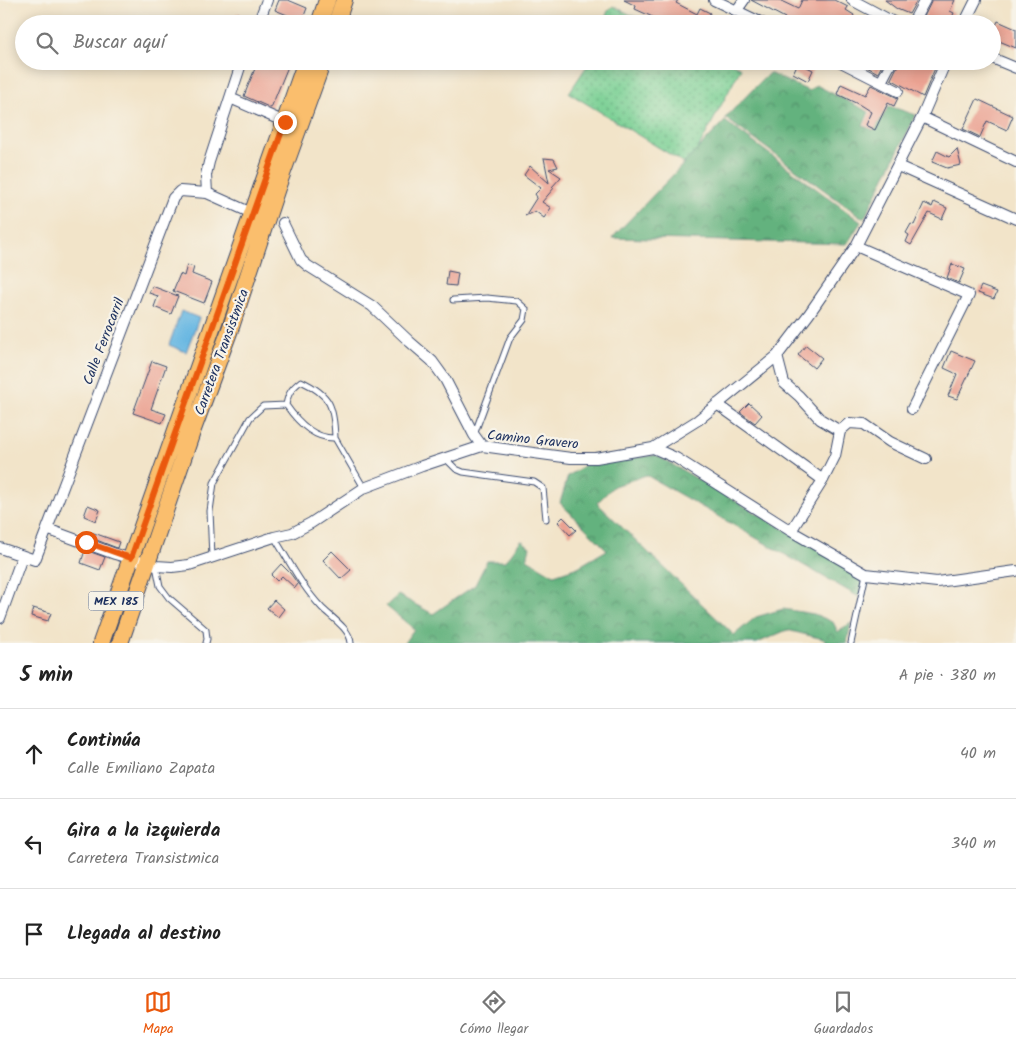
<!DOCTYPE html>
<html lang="es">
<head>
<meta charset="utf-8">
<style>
	:root { --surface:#fff; --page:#f6f6f6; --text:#222; --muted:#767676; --line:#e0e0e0; --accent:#ea580c }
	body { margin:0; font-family:Kalam,sans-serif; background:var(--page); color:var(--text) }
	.stop { position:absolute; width:15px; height:15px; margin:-11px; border:4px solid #ea580c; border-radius:50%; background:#fff }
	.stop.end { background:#ea580c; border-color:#fff; box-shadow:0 1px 5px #0008 }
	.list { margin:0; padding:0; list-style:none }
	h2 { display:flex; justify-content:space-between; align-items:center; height:65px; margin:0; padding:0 20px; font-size:21px }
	h2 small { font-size:16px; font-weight:400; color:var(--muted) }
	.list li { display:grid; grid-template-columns:32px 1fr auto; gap:15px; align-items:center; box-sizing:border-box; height:90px; padding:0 20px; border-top:1px solid var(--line) }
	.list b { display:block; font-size:19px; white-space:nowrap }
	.list p { margin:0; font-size:16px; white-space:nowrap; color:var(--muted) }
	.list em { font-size:16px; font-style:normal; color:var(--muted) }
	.icon { flex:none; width:28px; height:28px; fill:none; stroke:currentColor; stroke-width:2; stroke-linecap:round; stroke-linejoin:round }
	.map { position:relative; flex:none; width:1016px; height:643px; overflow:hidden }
	.search { position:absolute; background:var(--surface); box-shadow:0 2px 12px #0003; left:15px; right:15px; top:15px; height:55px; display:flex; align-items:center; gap:12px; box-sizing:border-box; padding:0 18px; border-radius:28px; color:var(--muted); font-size:19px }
	.sheet { height:335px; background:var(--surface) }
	nav { display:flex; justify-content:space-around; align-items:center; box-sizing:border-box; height:70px; border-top:1px solid var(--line); background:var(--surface); font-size:14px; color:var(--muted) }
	nav a { display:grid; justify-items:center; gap:2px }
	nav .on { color:var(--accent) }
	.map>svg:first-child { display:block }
	.grass { fill:url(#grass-dots); stroke:#4a8079 }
	.forest { fill:url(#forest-crowns); stroke:#3f706e }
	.water { fill:#67b7e2; stroke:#4173a0 }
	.building { fill:#eba292 }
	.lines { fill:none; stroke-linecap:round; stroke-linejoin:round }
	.lane-casing { stroke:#3b4a6e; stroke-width:7 }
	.street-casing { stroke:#3b4a6e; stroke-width:12 }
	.primary-casing { stroke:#3b4a6e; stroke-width:18 }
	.lane { stroke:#fff; stroke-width:5 }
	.street { stroke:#fff; stroke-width:10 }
	.primary { stroke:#fabe6d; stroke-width:16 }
	.route { stroke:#ea580c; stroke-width:6 }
	.labels { text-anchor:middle; stroke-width:4.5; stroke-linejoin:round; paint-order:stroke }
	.shield { fill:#f7f3e8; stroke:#5d6a87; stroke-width:1 }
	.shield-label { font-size:12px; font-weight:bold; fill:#1b2f5e }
	.street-label { font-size:14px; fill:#1b2f5e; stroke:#f7f3e8 }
</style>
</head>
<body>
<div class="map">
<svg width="1016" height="643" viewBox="0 0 1016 643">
	<defs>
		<pattern id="grass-dots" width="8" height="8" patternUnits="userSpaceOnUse" patternTransform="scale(1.25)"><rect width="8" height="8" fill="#7ad094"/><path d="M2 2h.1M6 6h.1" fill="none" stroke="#63a97c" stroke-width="1.8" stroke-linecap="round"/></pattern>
		<pattern id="forest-crowns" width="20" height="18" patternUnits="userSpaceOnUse" patternTransform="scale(1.25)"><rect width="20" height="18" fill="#63b27e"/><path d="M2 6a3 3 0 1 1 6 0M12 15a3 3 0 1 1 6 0" fill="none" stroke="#51916a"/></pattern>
	</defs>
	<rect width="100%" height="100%" fill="#f7f3e8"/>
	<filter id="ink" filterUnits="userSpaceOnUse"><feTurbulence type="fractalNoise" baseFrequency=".02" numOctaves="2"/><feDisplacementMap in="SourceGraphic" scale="10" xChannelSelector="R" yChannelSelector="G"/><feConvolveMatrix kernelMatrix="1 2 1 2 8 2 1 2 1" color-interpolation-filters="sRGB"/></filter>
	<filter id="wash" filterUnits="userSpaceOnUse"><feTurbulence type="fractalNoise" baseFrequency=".0096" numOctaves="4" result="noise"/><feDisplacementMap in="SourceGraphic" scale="20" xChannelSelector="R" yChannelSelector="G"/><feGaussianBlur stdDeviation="1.12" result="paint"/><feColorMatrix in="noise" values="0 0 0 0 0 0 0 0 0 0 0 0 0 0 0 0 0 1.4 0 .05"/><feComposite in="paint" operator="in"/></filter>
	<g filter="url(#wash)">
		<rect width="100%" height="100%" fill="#f2e4c9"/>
		<!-- grass -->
		<path class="grass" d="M613 6 649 24H603L608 11Z
			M590 61H726L741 68 689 166 569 93Z"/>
		<!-- forest -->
		<path class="forest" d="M769 73 809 91 816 85 869 112 863 126 874 130 889 106 916 115 864 219 725 118Z
			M725 121 861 222 847 244 612 238Z
			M656 455 865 576 859 597 646 475 614 486 597 503 734 635 756 617 783 609 814 614 833 622 838 632 851 623 847 643H828L823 639 787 630 757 643H404L414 629 386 606 398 595 433 614 475 585 487 561H506L521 540 530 547 527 559 554 575 578 567 607 550 560 503 568 476 587 464Z"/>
		<!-- water -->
		<path class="water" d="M181 311 199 318 186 352 169 345Z"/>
		<g id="blocks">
			<!-- building -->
			<path class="building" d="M279 0H288L307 8 302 21 275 10Z
				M624 0H678L676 3 697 14 700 8 710 13 705 24H668L635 9 636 6Z
				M751 0H779L798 9 802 0H834L848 7 846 10 854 15 853 17 866 24H788L783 22 785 18Z
				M885 0H917L909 14 897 9Z
				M932 0H955L950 11 954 13 949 24H924L926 20 923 19Z
				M237 13 252 19 251 24H233Z
				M998 21 1016 29V48L992 38V34Z
				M258 61H283L289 64 271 108 244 96Z
				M799 61H807L805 66 813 70 808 81 793 73Z
				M870 61H884L878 73 867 67Z
				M900 61H938L923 97 891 79Z
				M841 84 865 95 871 85 898 98 894 106 888 103 875 130 865 125 871 112 860 105 837 94Z
				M977 99 1013 116 1007 130 987 121 980 137 963 129Z
				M957 149 961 165 947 168 932 162 937 151 949 157Z
				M544 158 554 159 558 167 549 169 561 177 552 187 554 188 542 202 551 208 544 218 535 211 525 216 537 197 535 194 541 188 524 175 530 166 549 183Z
				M934 202 947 208 942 219 929 213 911 245 906 242 909 235 906 233 911 224 914 225 924 203 932 207Z
				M952 264 965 269 959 283 947 278Z
				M187 265 194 267 192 274 212 282 204 303 173 291 180 274 184 276Z
				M448 271 458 273 456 286 446 285Z
				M152 286 178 296 171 314 154 307 158 296 149 293Z
				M981 286 997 292 994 299 978 293Z
				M806 345 822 358 814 368 798 355Z
				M951 351 975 361 957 399 948 396 957 374 944 368Z
				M152 361 166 366 151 409 166 414 162 423 133 413Z
				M749 403 762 415 755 423 740 412Z
				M88 505 100 510 96 521 84 516Z
				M563 517 576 530 570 535 558 522Z
				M91 532 119 542 117 548 89 537Z
				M85 550 105 557 100 570 81 563Z
				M332 551 351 570 341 579 323 560Z
				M281 564 290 573 298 584 295 588 282 576 277 581 271 575Z
				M274 600 284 609 278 617 267 608Z
				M33 608 51 613 48 621 31 616Z"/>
		</g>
	</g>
	<g filter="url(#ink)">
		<use href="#blocks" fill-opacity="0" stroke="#3b4a6e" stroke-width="1"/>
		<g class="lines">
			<defs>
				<path id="lane" d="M453 300 487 298 517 301 526 309 524 320 510 338 474 435
					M286 405C288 393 292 388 301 381 331 395 334 407 335 438
					M445 458 456 469 463 472 534 482 543 488 546 519
					M274 537C289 561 302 587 322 608 331 617 350 629 351 643
					M212 557 210 511 214 483 250 418 263 406 286 405C297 421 314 439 335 438L364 488
					M156 566 160 586 169 598 206 630 207 639 206 643
					M851 643 866 574"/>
				<path id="street" d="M714 0 764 24
					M852 0 897 24
					M737 10 744 0
					M258 24 267 0
					M912 24 925 0
					M964 24 976 0
					M992 58 1016 68
					M839 61 898 91
					M881 82 892 61
					M230 98 285 122
					M922 117 1016 162
					M898 166 1016 219
					M207 193 206 175 209 162 242 61
					M283 223 301 260 308 266 372 306 410 342 432 361 445 379 474 435 482 446
					M856 246 809 314 777 356 784 383 799 396 820 419 840 431 849 423 864 424 890 442 926 459
					M717 404 823 480
					M912 409 969 295 856 246 922 117 946 61
					M653 448 698 420 777 356
					M47 529 173 198 180 191 207 193 245 210
					M791 531 823 480 835 456 840 431
					M0 548 35 560 47 529 115 554 156 566 172 567 189 565 274 537 292 533 311 523 364 488 422 466 482 446 571 458H596L653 448 676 458 791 531 866 574 937 582 1016 571
					M0 618 22 557"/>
				<path id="primary" d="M319 24 327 0
					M336 24 344 0
					M101 643 306 61
					M120 643 192 432 232 324 277 188 323 61"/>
			</defs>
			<!-- lane casing -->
			<use href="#lane" class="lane-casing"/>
			<!-- street casing -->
			<use href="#street" class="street-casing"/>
			<!-- primary casing -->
			<use href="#primary" class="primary-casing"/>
			<!-- lane -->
			<use href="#lane" class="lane"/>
			<!-- street -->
			<use href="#street" class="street"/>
			<!-- primary -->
			<use href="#primary" class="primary"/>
		</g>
	</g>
	<g class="lines" filter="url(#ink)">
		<!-- route -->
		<path class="route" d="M86 542 131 558 285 122"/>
	</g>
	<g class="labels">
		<!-- shield labels -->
		<rect class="shield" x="88.5" y="591.5" width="55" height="19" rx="4"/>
		<g class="shield-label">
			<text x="116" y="605">MEX 185</text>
		</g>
		<!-- street labels -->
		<g class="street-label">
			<text transform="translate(103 341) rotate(-69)" y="5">Calle Ferrocarril</text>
			<text transform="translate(221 352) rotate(-70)" y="5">Carretera Transistmica</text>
			<text transform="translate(533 439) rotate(6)" y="5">Camino Gravero</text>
		</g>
	</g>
</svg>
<div class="stop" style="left:86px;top:542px"></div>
<div class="stop end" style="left:285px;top:122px"></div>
<div class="search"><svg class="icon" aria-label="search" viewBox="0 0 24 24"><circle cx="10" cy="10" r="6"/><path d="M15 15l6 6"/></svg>Buscar aquí</div>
</div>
<section class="sheet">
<h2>5 min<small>A pie · 380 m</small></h2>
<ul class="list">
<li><svg class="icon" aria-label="ahead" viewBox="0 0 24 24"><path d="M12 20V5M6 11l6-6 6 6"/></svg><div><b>Continúa</b><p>Calle Emiliano Zapata</p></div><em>40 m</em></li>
<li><svg class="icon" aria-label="left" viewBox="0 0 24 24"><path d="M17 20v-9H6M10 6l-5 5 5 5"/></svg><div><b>Gira a la izquierda</b><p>Carretera Transistmica</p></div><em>340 m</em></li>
<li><svg class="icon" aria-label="arrive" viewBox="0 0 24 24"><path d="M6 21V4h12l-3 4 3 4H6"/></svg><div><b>Llegada al destino</b></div></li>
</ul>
</section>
<nav>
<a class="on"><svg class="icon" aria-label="map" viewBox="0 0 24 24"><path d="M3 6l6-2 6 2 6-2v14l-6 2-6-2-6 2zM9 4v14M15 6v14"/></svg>Mapa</a>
<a><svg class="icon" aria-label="directions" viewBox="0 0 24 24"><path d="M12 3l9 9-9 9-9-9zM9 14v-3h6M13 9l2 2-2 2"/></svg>Cómo llegar</a>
<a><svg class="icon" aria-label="saved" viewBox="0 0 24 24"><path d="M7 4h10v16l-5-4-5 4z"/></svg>Guardados</a>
</nav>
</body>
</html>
